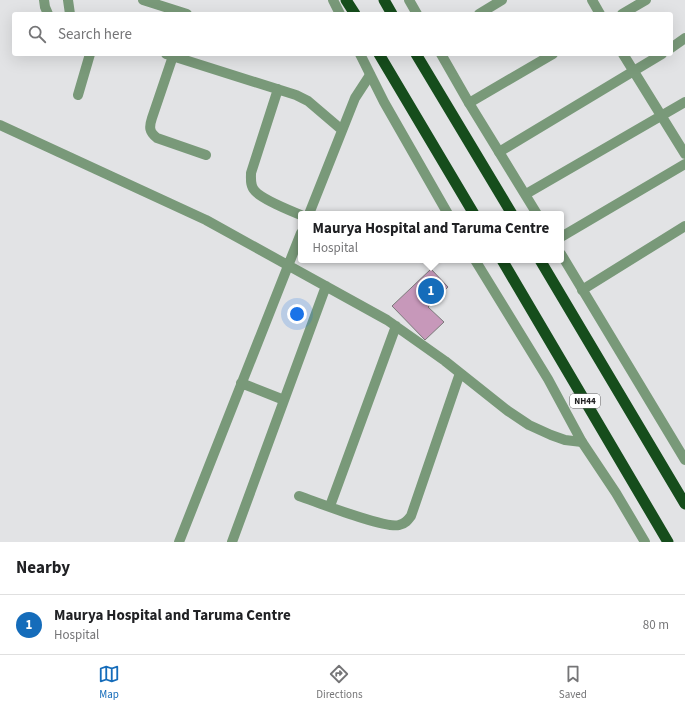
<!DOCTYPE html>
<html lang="en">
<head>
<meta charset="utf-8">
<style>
	:root { --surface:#fff; --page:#f6f6f6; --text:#202124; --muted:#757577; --line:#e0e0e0; --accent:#156cba }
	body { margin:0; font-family:"Source Sans 3",sans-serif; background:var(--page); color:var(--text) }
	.you { position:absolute; left:297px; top:314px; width:14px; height:14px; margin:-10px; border:3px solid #fff; border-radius:50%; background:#1a73e8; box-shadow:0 0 0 6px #1a73e833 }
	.badge { display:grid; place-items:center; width:26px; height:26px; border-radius:50%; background:var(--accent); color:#fff; font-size:13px; font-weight:700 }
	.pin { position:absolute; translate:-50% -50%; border:2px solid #fff; box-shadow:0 1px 4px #0006 }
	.popup { position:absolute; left:298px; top:211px; width:266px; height:52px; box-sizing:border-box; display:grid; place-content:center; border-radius:4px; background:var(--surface); filter:drop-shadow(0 1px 3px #0005); font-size:13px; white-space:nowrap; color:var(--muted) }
	.popup b { font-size:15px; color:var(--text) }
	.popup::after { content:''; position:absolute; left:50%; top:100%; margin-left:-8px; border:8px solid transparent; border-top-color:var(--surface) }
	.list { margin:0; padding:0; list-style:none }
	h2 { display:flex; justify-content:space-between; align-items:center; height:52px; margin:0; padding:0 16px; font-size:17px }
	h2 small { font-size:13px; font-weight:400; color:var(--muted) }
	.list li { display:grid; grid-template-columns:26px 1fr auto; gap:12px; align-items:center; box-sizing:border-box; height:60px; padding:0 16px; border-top:1px solid var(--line) }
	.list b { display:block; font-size:15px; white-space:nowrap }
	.list p { margin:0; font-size:13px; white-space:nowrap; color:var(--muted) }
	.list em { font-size:13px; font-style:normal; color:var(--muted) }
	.icon { flex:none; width:22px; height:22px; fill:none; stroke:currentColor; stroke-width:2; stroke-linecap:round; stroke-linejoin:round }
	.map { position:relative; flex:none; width:685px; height:542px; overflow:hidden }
	.search { position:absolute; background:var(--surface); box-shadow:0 4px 16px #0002; left:12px; right:12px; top:12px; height:44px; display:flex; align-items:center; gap:10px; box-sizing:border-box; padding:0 14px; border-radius:4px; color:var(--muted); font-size:15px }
	.sheet { height:112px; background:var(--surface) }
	nav { display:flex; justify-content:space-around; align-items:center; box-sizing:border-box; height:56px; border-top:1px solid var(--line); background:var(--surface); font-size:11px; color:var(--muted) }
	nav a { display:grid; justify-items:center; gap:2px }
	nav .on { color:var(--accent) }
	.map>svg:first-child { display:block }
	.building { fill:#c798ba; stroke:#7c7a7b }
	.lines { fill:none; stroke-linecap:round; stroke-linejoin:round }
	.minor { stroke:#799979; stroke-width:10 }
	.tertiary { stroke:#799979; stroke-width:10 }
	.trunk { stroke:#164d1c; stroke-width:11 }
	.labels { text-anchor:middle; stroke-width:3; stroke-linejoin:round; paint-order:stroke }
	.shield { fill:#fff; stroke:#646465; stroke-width:1 }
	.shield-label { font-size:9px; font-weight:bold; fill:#222223 }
</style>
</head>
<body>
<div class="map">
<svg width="685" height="542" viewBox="0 0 685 542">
	<rect width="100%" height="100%" fill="#e2e3e5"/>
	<!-- building -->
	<path class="building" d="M431 269 448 287 428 307 444 322 425 340 392 306Z"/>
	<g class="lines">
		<!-- minor -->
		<path class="minor" d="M44 0 45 7 48 14
			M68 0 70 14
			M143 0 187 14
			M592 0 600 14
			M479 14 502 0
			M622 14 646 0
			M671 48 685 38
			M166 54 296 95 308 101 342 130
			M623 54 685 154
			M173 56 152 118C149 127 149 132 157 138L206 155
			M278 89 251 173C251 179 250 186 255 191 263 200 289 210 301 215
			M78 95 90 54
			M469 103 553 54
			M0 125 206 220 387 320 445 361 508 411 529 425 551 435 565 440 582 442
			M499 152 662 54
			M526 194 685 102
			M309 214 355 98 370 75
			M561 237 685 164
			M582 290 685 226
			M241 383 284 400
			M299 496C317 502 385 529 399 525 405 524 408 520 411 516L460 373
			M330 506 396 326
			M179 542 301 233
			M232 542 326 286"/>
		<!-- tertiary -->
		<path class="tertiary" d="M333 0 340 14
			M409 0 417 14
			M360 54 384 102 448 214
			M441 54 469 103 537 214
			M561 254 685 460
			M475 260 548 379 582 442 616 493 645 542"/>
		<!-- trunk -->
		<path class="trunk" d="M346 0 355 14
			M384 0 392 14
			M379 54 474 214
			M416 54 512 214
			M502 260 668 542
			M540 260 685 504"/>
	</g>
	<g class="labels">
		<!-- shield labels -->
		<rect class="shield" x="570" y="394" width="30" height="14" rx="3"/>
		<g class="shield-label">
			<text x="585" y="404">NH44</text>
		</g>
	</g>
</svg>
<div class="you"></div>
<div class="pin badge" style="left:431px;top:291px">1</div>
<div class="popup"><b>Maurya Hospital and Taruma Centre</b>Hospital</div>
<div class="search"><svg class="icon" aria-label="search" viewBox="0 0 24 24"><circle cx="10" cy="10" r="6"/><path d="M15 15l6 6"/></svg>Search here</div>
</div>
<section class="sheet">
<h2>Nearby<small></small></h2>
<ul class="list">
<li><span class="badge">1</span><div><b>Maurya Hospital and Taruma Centre</b><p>Hospital</p></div><em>80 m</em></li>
</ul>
</section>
<nav>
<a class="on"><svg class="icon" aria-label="map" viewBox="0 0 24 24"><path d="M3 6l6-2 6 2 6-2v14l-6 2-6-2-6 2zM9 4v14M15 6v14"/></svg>Map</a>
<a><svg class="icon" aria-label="directions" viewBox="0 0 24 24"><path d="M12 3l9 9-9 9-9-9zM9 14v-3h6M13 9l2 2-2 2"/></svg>Directions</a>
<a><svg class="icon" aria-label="saved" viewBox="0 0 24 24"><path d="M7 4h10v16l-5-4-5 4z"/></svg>Saved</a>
</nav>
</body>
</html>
